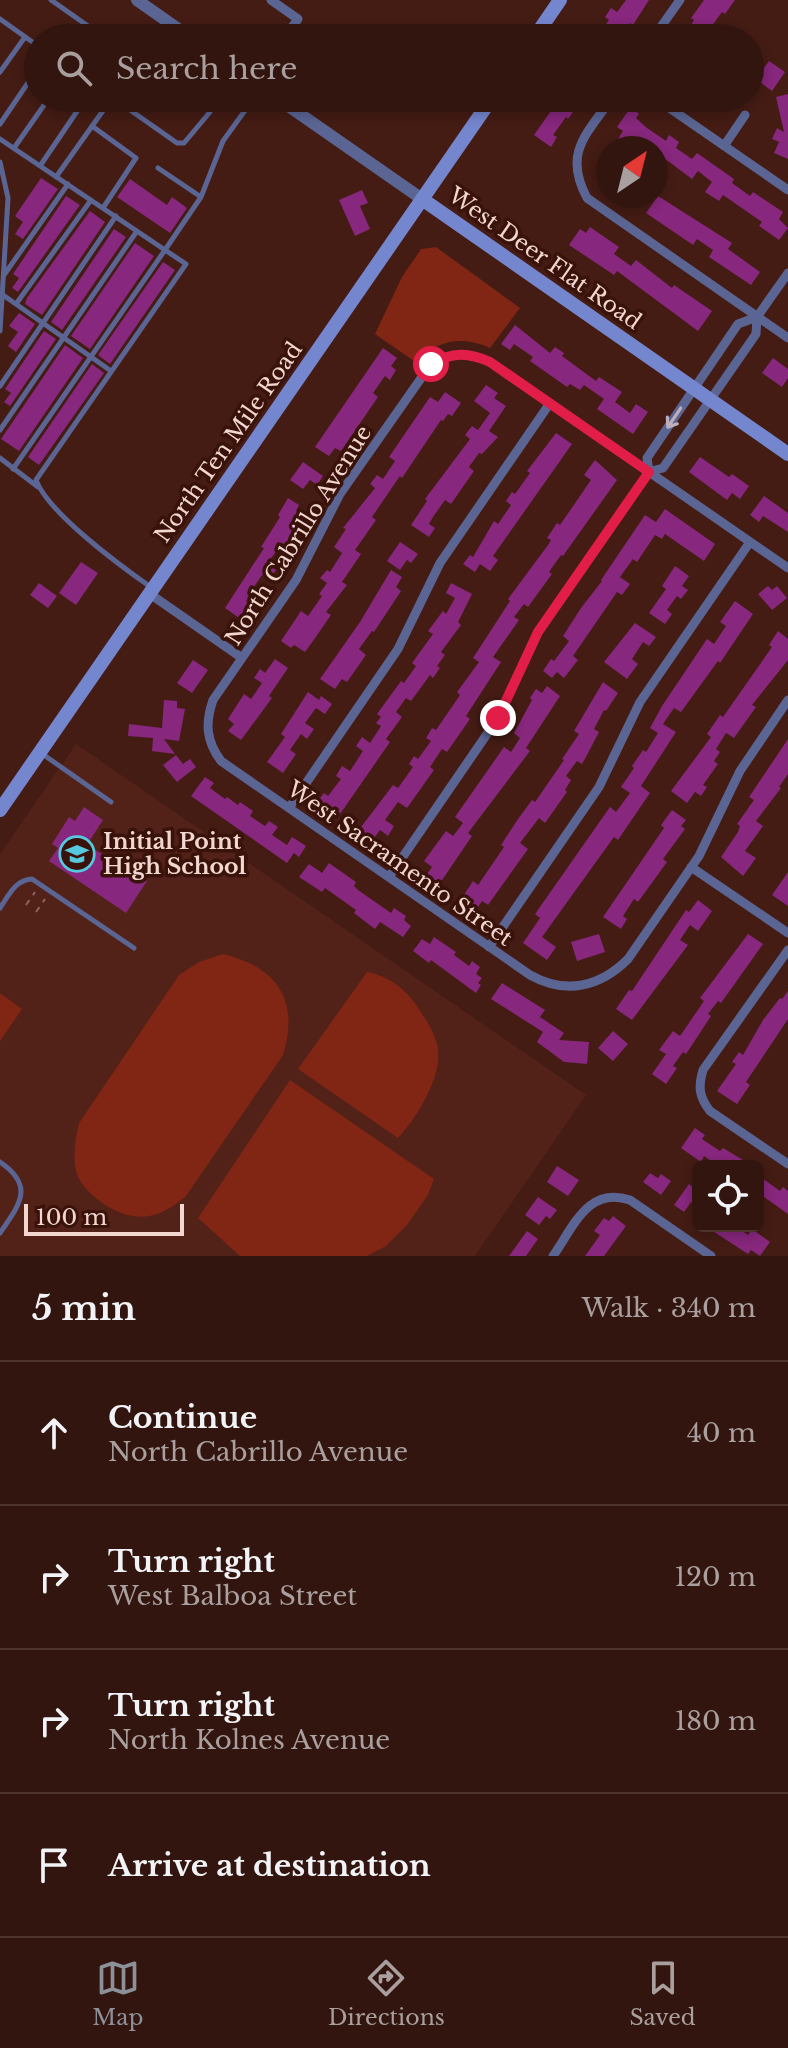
<!DOCTYPE html>
<html lang="en">
<head>
<meta charset="utf-8">
<style>
	:root { --surface:#33150f; --page:#3b1e18; --text:#f1f3f6; --muted:#a99f9e; --line:#4e342f; --accent:#8c9099 }
	body { margin:0; font-family:"Libre Baskerville",serif; background:var(--page); color:var(--text) }
	.controls { position:absolute; right:24px; bottom:24px; display:grid; overflow:hidden; border-radius:12px; box-shadow:0 4px 12px #0003 }
	.controls button { width:72px; height:72px; display:grid; place-items:center; padding:0; border:0; border-bottom:2px solid var(--line); background:var(--surface); color:var(--text); font:40px sans-serif }
	.compass { position:absolute; left:596px; top:136px; width:72px; height:72px; border-radius:50%; background:var(--surface); box-shadow:0 4px 12px #0003; rotate:35deg }
	.scale { position:absolute; left:24px; bottom:20px; width:160px; box-sizing:border-box; padding-left:8px; border:4px solid #f2d6d0; border-top:0; font-size:22px; line-height:28px; white-space:nowrap; color:#f2d6d0; -webkit-text-stroke:6px #39120a; paint-order:stroke }
	.stop { position:absolute; width:24px; height:24px; margin:-18px; border:6px solid #e11d48; border-radius:50%; background:#fff }
	.stop.end { background:#e11d48; border-color:#fff; box-shadow:0 2px 8px #0008 }
	.list { margin:0; padding:0; list-style:none }
	h2 { display:flex; justify-content:space-between; align-items:center; height:104px; margin:0; padding:0 32px; font-size:34px }
	h2 small { font-size:26px; font-weight:400; color:var(--muted) }
	.list li { display:grid; grid-template-columns:52px 1fr auto; gap:24px; align-items:center; box-sizing:border-box; height:144px; padding:0 32px; border-top:2px solid var(--line) }
	.list b { display:block; font-size:30px; white-space:nowrap }
	.list p { margin:0; font-size:26px; white-space:nowrap; color:var(--muted) }
	.list em { font-size:26px; font-style:normal; color:var(--muted) }
	.icon { flex:none; width:44px; height:44px; fill:none; stroke:currentColor; stroke-width:2; stroke-linecap:round; stroke-linejoin:round }
	.map { position:relative; flex:none; width:788px; height:1256px; overflow:hidden }
	.search { position:absolute; background:var(--surface); box-shadow:0 4px 12px #0003; left:24px; right:24px; top:24px; height:88px; display:flex; align-items:center; gap:20px; box-sizing:border-box; padding:0 28px; border-radius:44px; color:var(--muted); font-size:30px }
	.sheet { height:680px; background:var(--surface) }
	nav { display:flex; justify-content:space-around; align-items:center; box-sizing:border-box; height:112px; border-top:2px solid var(--line); background:var(--surface); font-size:22px; color:var(--muted) }
	nav a { display:grid; justify-items:center; gap:4px }
	nav .on { color:var(--accent) }
	.map>svg:first-child { display:block }
	.built { fill:#522118 }
	.green { fill:#812514 }
	.building { fill:#87277d }
	.lines { fill:none; stroke-linecap:round; stroke-linejoin:round }
	.path { stroke:#89665f; stroke-width:2; stroke-dasharray:6 6; stroke-linecap:butt }
	.service { stroke:#5a6593; stroke-width:5 }
	.minor { stroke:#5a6593; stroke-width:9 }
	.tertiary { stroke:#5a6593; stroke-width:12 }
	.secondary { stroke:#7486ce; stroke-width:14 }
	.oneway { stroke:#bdaebb }
	.route { stroke:#e11d48; stroke-width:10 }
	.labels { text-anchor:middle; stroke-width:7; stroke-linejoin:round; paint-order:stroke }
	.street-label { font-size:22px; fill:#f2d6d0; stroke:#39120a }
	.poi-label { font-size:22px; font-weight:bold; fill:#f2d6d0; stroke:#39120a; text-anchor:start }
</style>
</head>
<body>
<div class="map">
<svg width="788" height="1256" viewBox="0 0 788 1256">
	<rect width="100%" height="100%" fill="#441c14"/>
	<!-- built -->
	<path class="built" d="M76 744 586 1095 475 1256H0V854Z"/>
	<!-- green -->
	<path class="green" d="M436 247 520 308 490 348C460 335 439 341 414 361L375 334 402 277 421 249Z
		M223 954C277 967 300 1000 283 1055L186 1196C158 1221 132 1224 101 1202 93 1196 84 1188 79 1179 71 1162 75 1140 79 1123L179 975 199 962Z
		M367 972C388 976 405 988 417 1006 424 1017 434 1031 437 1044 445 1073 417 1118 398 1138L298 1069Z
		M0 993 22 1009 0 1041Z
		M290 1080 434 1179 428 1195 407 1225 386 1246 367 1256H240L198 1218Z"/>
	<!-- building -->
	<path class="building" d="M626 0H649L633 25 630 23 620 38H596L609 20 605 17 611 8 617 12Z
		M704 0H735L725 14 722 12 703 38H696L687 31 694 20 691 18Z
		M769 61 785 72 772 91 756 79Z
		M788 94V159L774 153 779 142 772 139 777 128 784 132 776 97Z
		M556 98H575L570 106 575 109 568 119 566 117 553 135 557 137 551 147 534 135 553 108 551 106Z
		M631 107 639 114 636 118 647 128 666 141 669 135 679 142 676 148 692 159 697 153 734 179 732 183 750 196 753 192 783 212 779 219 788 228 779 240 759 226 762 222 723 195 719 201 705 192 712 182 698 171 692 179 656 152V148H650L635 138 628 147 618 139 623 131 617 127Z
		M41 178 58 189 23 239 15 234 23 222 15 216Z
		M130 179 167 205 172 197 187 208 170 233 117 197Z
		M362 190 368 203 360 206 370 229 355 236 339 200Z
		M66 196 80 205 18 292 12 288 19 278 13 274Z
		M658 196 732 243 728 249 760 272 751 285 709 257 713 250 697 239 693 245 646 213Z
		M90 211 105 222 42 315 25 304 27 298Z
		M590 227 619 247 614 254 631 266 636 260 672 288 674 285 712 311 698 331 617 271 614 275 569 245 580 229 586 233Z
		M114 229 126 237 62 330 51 322Z
		M135 243 154 256 90 349 71 336Z
		M163 262 175 270 110 364 98 355Z
		M19 313 35 324 16 352 8 346 18 332 9 326Z
		M515 325 550 353 555 347 564 353 562 356 596 381 599 377 622 392 615 402 630 413 636 404 648 412 633 434 597 409 604 399 584 385 580 390 570 384 567 387 530 361 533 357 514 344 510 350 501 344Z
		M44 331 56 339 10 406 4 402 11 393 5 389Z
		M65 345 83 358 19 451 1 439Z
		M383 348 397 358 391 366 396 370 390 380 385 376 373 393 378 397 341 451 335 448 329 456 315 447Z
		M773 358 788 369V378L782 387 762 373Z
		M92 364 104 373 39 465 28 457Z
		M486 385 498 393 494 398 506 406 489 431 498 437 482 454 479 453 469 467 474 471 451 504 445 500 433 517 429 524 435 528 429 537 411 525 427 501 425 499 470 439 465 435 472 426 478 430 490 413 474 401Z
		M445 392 461 403 452 416 448 414 443 421 441 420 402 478 400 476 372 517 376 520 355 550 361 554 342 582 347 585 326 612 331 615 313 641 305 652 294 645 291 648 281 641 301 611 308 616 322 596 319 594 327 583 320 578 327 570 330 572 342 553 334 547 346 529 343 528 375 488 370 484 377 475 383 479 395 461 389 457 430 397 438 402Z
		M556 433 572 444 493 556 498 560 490 571 480 564 475 572 463 564 470 555 473 557 494 521 498 524 511 505 506 501 512 492 515 494 530 473 527 471Z
		M700 457 729 477 732 474 749 486 740 499 732 493 727 500 689 472Z
		M595 460 617 480 563 556 561 555 549 572 552 574 528 607 524 604 514 617 519 620 493 657 501 662 466 716 470 719 447 752 442 749 430 767 434 770 407 808 398 802 385 820 394 826 388 836 380 830 372 841 358 831 393 785 398 788 413 767 409 764 414 756 418 759 431 741 426 738 432 728 436 730 460 695 457 692 479 662 473 658 510 601 508 599 548 545 551 540 547 538 557 523 560 525 591 480 584 475Z
		M303 462 323 476 317 485 310 480 303 489 290 480Z
		M764 496 788 513V532L763 516 759 522 750 515Z
		M288 498 299 505 296 511 303 515 287 546 282 543 267 564 276 570 269 580 262 575 249 594 251 595 246 601 252 606 242 620 225 608 264 548 261 547 280 517 278 515Z
		M665 509 715 544 704 561 665 534 662 539 655 535 637 562 633 559 620 577 630 584 622 595 617 592 573 656 578 660 564 678 557 672 552 678 543 671 551 659 554 661 569 641 563 636 581 608 602 581 601 580 645 515 656 522Z
		M400 542 418 554 411 563 407 560 400 570 387 561Z
		M81 562 98 573 76 605 59 593Z
		M675 566 689 576 682 586 688 590 681 599 677 596 667 610 672 614 665 624 649 613 666 589 662 586Z
		M391 570 402 577 396 587 401 591 374 632 372 631 359 649 366 655 347 682 342 679 335 689 320 679 360 622Z
		M39 583 57 596 48 608 30 595Z
		M451 583 472 594 458 622 461 625 441 652 445 655 437 666 440 668 433 678 430 675 411 701 406 698 396 712 402 717 386 739 390 742 338 817 317 802 324 793 328 796 341 779 336 776 342 766 350 771 363 751 356 746 362 737 370 743 381 726 376 723 381 717 377 714 401 681 404 683 416 666 412 663 433 634 428 631 443 611 446 614 455 598 446 593Z
		M768 586 772 590 777 586 787 598 772 610 758 594Z
		M735 601 753 614 720 663 718 661 681 712 674 708 663 724 676 732 641 786 650 793 618 840 614 837 542 937 556 947 547 960 523 943 540 918 535 914 610 807 616 812 630 793 621 787 634 768 632 766 643 750 646 752 658 733 650 728 662 706 707 639 714 644 726 626 720 622Z
		M635 623 656 637 649 646 643 642 632 659 638 664 627 679 604 662Z
		M778 631 788 639V660L752 705 756 707 734 738 726 733 716 749 720 752 714 761 718 764 703 785 707 787 701 796 695 792 687 803 671 791 711 737 707 734 720 715 723 717 772 647 769 645Z
		M275 659 288 668 269 696 272 698 241 740 228 731 234 724 228 719 244 694 251 699 262 683 254 678 260 669 265 673Z
		M193 660 208 670 192 693 177 683Z
		M603 682 618 693 606 711 604 710 594 729 599 732 586 757 582 764 577 761 566 776 571 780 565 790 567 792 545 823 539 818 520 843 528 849 488 905 482 901 475 912 460 901 473 881 478 885 504 847 501 845 518 819 532 800 535 802 564 760 562 759 579 734 574 731Z
		M547 686 560 696 526 748 530 751 468 833 472 836 438 886 425 877 432 867 424 861 446 831 453 836 463 823 455 817 504 747 511 752 520 738 514 733 532 700 530 698 536 689 542 693Z
		M308 692 319 700 321 696 332 704 325 714 316 708 305 723 314 729 307 739 301 734 290 750 296 754 283 773 267 762 285 737 281 734Z
		M164 700 177 701V708L185 709 179 741 164 739 175 754 152 751 153 738 128 736 129 724 162 728Z
		M788 739V774L779 787 781 788 756 821 763 826 745 851 756 858 743 876 721 857 738 832 740 826 737 824 754 800 749 797Z
		M176 755 183 764 190 759 196 767 177 782 163 765Z
		M205 777 214 783 210 788 225 799 227 797 238 805 240 802 253 811 250 816 265 826 269 821 278 827 272 835 287 845 292 837 306 846 299 857 294 853 287 863 191 796Z
		M84 807 103 820 87 845 147 881 126 913 49 861 58 848 52 844 69 817 75 821Z
		M672 810 686 820 681 826 685 829 663 859 667 862 638 902 634 899 623 916 627 919 621 929 603 917 664 828 661 825Z
		M329 863 356 882 354 886 358 890 391 913 394 908 406 916 404 920 411 926 403 937 380 922 375 929 354 913 356 910 325 888 322 892 299 877 309 864 322 873Z
		M788 872V906L772 895Z
		M698 900 712 911 698 931 690 925 680 940 688 945 632 1020 616 1009 629 990 632 991 686 910 689 912Z
		M599 934 605 952 577 961 571 942Z
		M748 934 763 944 721 1003 718 1001 708 1014 711 1016 692 1045 686 1054 683 1052 673 1066 677 1068 666 1084 652 1074 666 1054 659 1050 673 1031 680 1036 704 1001 700 998Z
		M434 937 456 952 454 955 469 966 472 961 480 967 476 974 482 978 478 983 481 985 476 993 431 960 429 963 413 951 422 939 430 944Z
		M502 983 545 1010 540 1017 564 1033 559 1040 589 1042 587 1064 564 1062 537 1042 543 1032 491 999Z
		M788 991V1019L746 1082 750 1085 737 1104 717 1091 736 1064 732 1062 739 1052 743 1055 763 1020 780 998 782 999Z
		M613 1031 628 1044 613 1061 598 1048Z
		M695 1128 705 1135 702 1139 720 1151 723 1148 743 1160 739 1166H718L704 1156 701 1162 681 1148Z
		M557 1166 579 1180 568 1196 547 1182Z
		M650 1173 658 1178 661 1174 671 1181 661 1195 643 1182Z
		M758 1175 780 1191 783 1187 788 1191V1214L764 1197 758 1206Z
		M689 1184 698 1191V1208L691 1202 684 1212 674 1205Z
		M538 1197 557 1210 550 1219 546 1216 539 1225 525 1215Z
		M613 1216 626 1226 604 1256H585L600 1235 594 1231 604 1218 609 1221Z
		M705 1226H735L748 1235 752 1229 770 1242 760 1256 751 1250 748 1254Z
		M527 1231 538 1239 526 1256H509Z"/>
	<g class="lines">
		<!-- path -->
		<path class="path" d="M26 905 35 892
			M36 912 45 899"/>
		<!-- service -->
		<path class="service" d="M51 0 105 38
			M0 19 38 46
			M0 72 25 37
			M113 98 177 143H184L210 112 190 98
			M0 124 38 68
			M92 126 136 158 103 208
			M0 139 165 250 13 469
			M14 148 49 98
			M0 162 8 198 0 331
			M40 166 86 98
			M158 168 201 197
			M56 177 112 98
			M4 275 68 184
			M3 295 111 371
			M16 304 91 200
			M0 386 116 216
			M0 430 137 231
			M0 458 38 487
			M152 588C122 567 48 513 36 480L186 264 165 250 201 197 223 141 254 98
			M41 753 111 802
			M0 908C9 895 15 880 32 879L134 948
			M0 1162C35 1186 20 1204 0 1233"/>
		<!-- minor -->
		<path class="minor" d="M271 0 298 19 284 38
			M653 38 680 0
			M612 98C586 135 563 153 587 198L788 338
			M655 98 788 190
			M724 146 745 115
			M757 317 738 324 647 458 649 472 663 468 756 334 757 317 788 273
			M788 568 490 362C468 352 452 352 431 364L340 494 296 580 213 700C205 723 206 741 221 761L530 975C566 995 600 987 628 959L699 856 740 771 788 700
			M150 594 242 658
			M289 808 398 649 440 563 550 403
			M691 867 788 933
			M389 877 498 718 538 632 649 472
			M489 947 599 787 640 702 750 542
			M788 950 703 1070C698 1087 699 1097 710 1111L788 1164
			M553 1256C574 1226 588 1186 630 1200L711 1256"/>
		<!-- tertiary -->
		<path class="tertiary" d="M137 0 191 38
			M277 98 422 199"/>
		<!-- secondary -->
		<path class="secondary" d="M534 38 560 0
			M422 199 788 454
			M0 810 492 98"/>
	</g>
	<!-- one-way arrows -->
	<defs><path id="oneway-shaft" d="M-6 0H5M1.5-3L5.5 0L1.5 3" fill="none" stroke-width="1.6" stroke-linecap="round" stroke-linejoin="round" transform="scale(2)"/></defs>
	<use class="oneway" href="#oneway-shaft" transform="translate(674 418) rotate(124)"/>
	<g class="lines">
		<!-- route -->
		<path class="route" d="M431 364C452 352 468 352 490 362L649 472 538 632 498 718"/>
	</g>
	<!-- icons -->
	<defs>
		<symbol id="school-ring" viewBox="-11 -11 22 22"><circle r="9.5" fill="#39120a" stroke="#56c9e0" stroke-width="1.5"/><path d="M0-5L7-2L0 1L-7-2ZM-4 1L0 2.5L4 1V4Q0 6-4 4Z" fill="#56c9e0"/></symbol>
	</defs>
	<g fill-rule="evenodd">
		<use href="#school-ring" x="57" y="834" width="40" height="40"/>
	</g>
	<g class="labels">
		<!-- street labels -->
		<g class="street-label">
			<text transform="translate(545 258) rotate(35)" y="8">West Deer Flat Road</text>
			<text transform="translate(228 442) rotate(-55)" y="8">North Ten Mile Road</text>
			<text transform="translate(298 535) rotate(-58)" y="8">North Cabrillo Avenue</text>
			<text transform="translate(400 863) rotate(35)" y="8">West Sacramento Street</text>
		</g>
		<!-- poi labels -->
		<g class="poi-label">
			<text x="103" y="849">Initial Point<tspan x="103" dy="25">High School</tspan></text>
		</g>
	</g>
</svg>
<div class="controls">
<button><svg class="icon" aria-label="locate" viewBox="0 0 24 24"><circle cx="12" cy="12" r="6"/><path d="M12 2v4M12 18v4M2 12h4M18 12h4"/></svg></button>
</div>
<svg class="compass" viewBox="-18 -18 36 36"><path d="M0-13l5 13h-10z" fill="#e53935"/><path d="M0 13l5-13h-10z" fill="#a99f9e"/></svg>
<div class="scale">100 m</div>
<div class="stop" style="left:431px;top:364px"></div>
<div class="stop end" style="left:498px;top:718px"></div>
<div class="search"><svg class="icon" aria-label="search" viewBox="0 0 24 24"><circle cx="10" cy="10" r="6"/><path d="M15 15l6 6"/></svg>Search here</div>
</div>
<section class="sheet">
<h2>5 min<small>Walk · 340 m</small></h2>
<ul class="list">
<li><svg class="icon" aria-label="ahead" viewBox="0 0 24 24"><path d="M12 20V5M6 11l6-6 6 6"/></svg><div><b>Continue</b><p>North Cabrillo Avenue</p></div><em>40 m</em></li>
<li><svg class="icon" aria-label="right" viewBox="0 0 24 24"><path d="M7 20v-9h11M14 6l5 5-5 5"/></svg><div><b>Turn right</b><p>West Balboa Street</p></div><em>120 m</em></li>
<li><svg class="icon" aria-label="right" viewBox="0 0 24 24"><path d="M7 20v-9h11M14 6l5 5-5 5"/></svg><div><b>Turn right</b><p>North Kolnes Avenue</p></div><em>180 m</em></li>
<li><svg class="icon" aria-label="arrive" viewBox="0 0 24 24"><path d="M6 21V4h12l-3 4 3 4H6"/></svg><div><b>Arrive at destination</b></div></li>
</ul>
</section>
<nav>
<a class="on"><svg class="icon" aria-label="map" viewBox="0 0 24 24"><path d="M3 6l6-2 6 2 6-2v14l-6 2-6-2-6 2zM9 4v14M15 6v14"/></svg>Map</a>
<a><svg class="icon" aria-label="directions" viewBox="0 0 24 24"><path d="M12 3l9 9-9 9-9-9zM9 14v-3h6M13 9l2 2-2 2"/></svg>Directions</a>
<a><svg class="icon" aria-label="saved" viewBox="0 0 24 24"><path d="M7 4h10v16l-5-4-5 4z"/></svg>Saved</a>
</nav>
</body>
</html>
